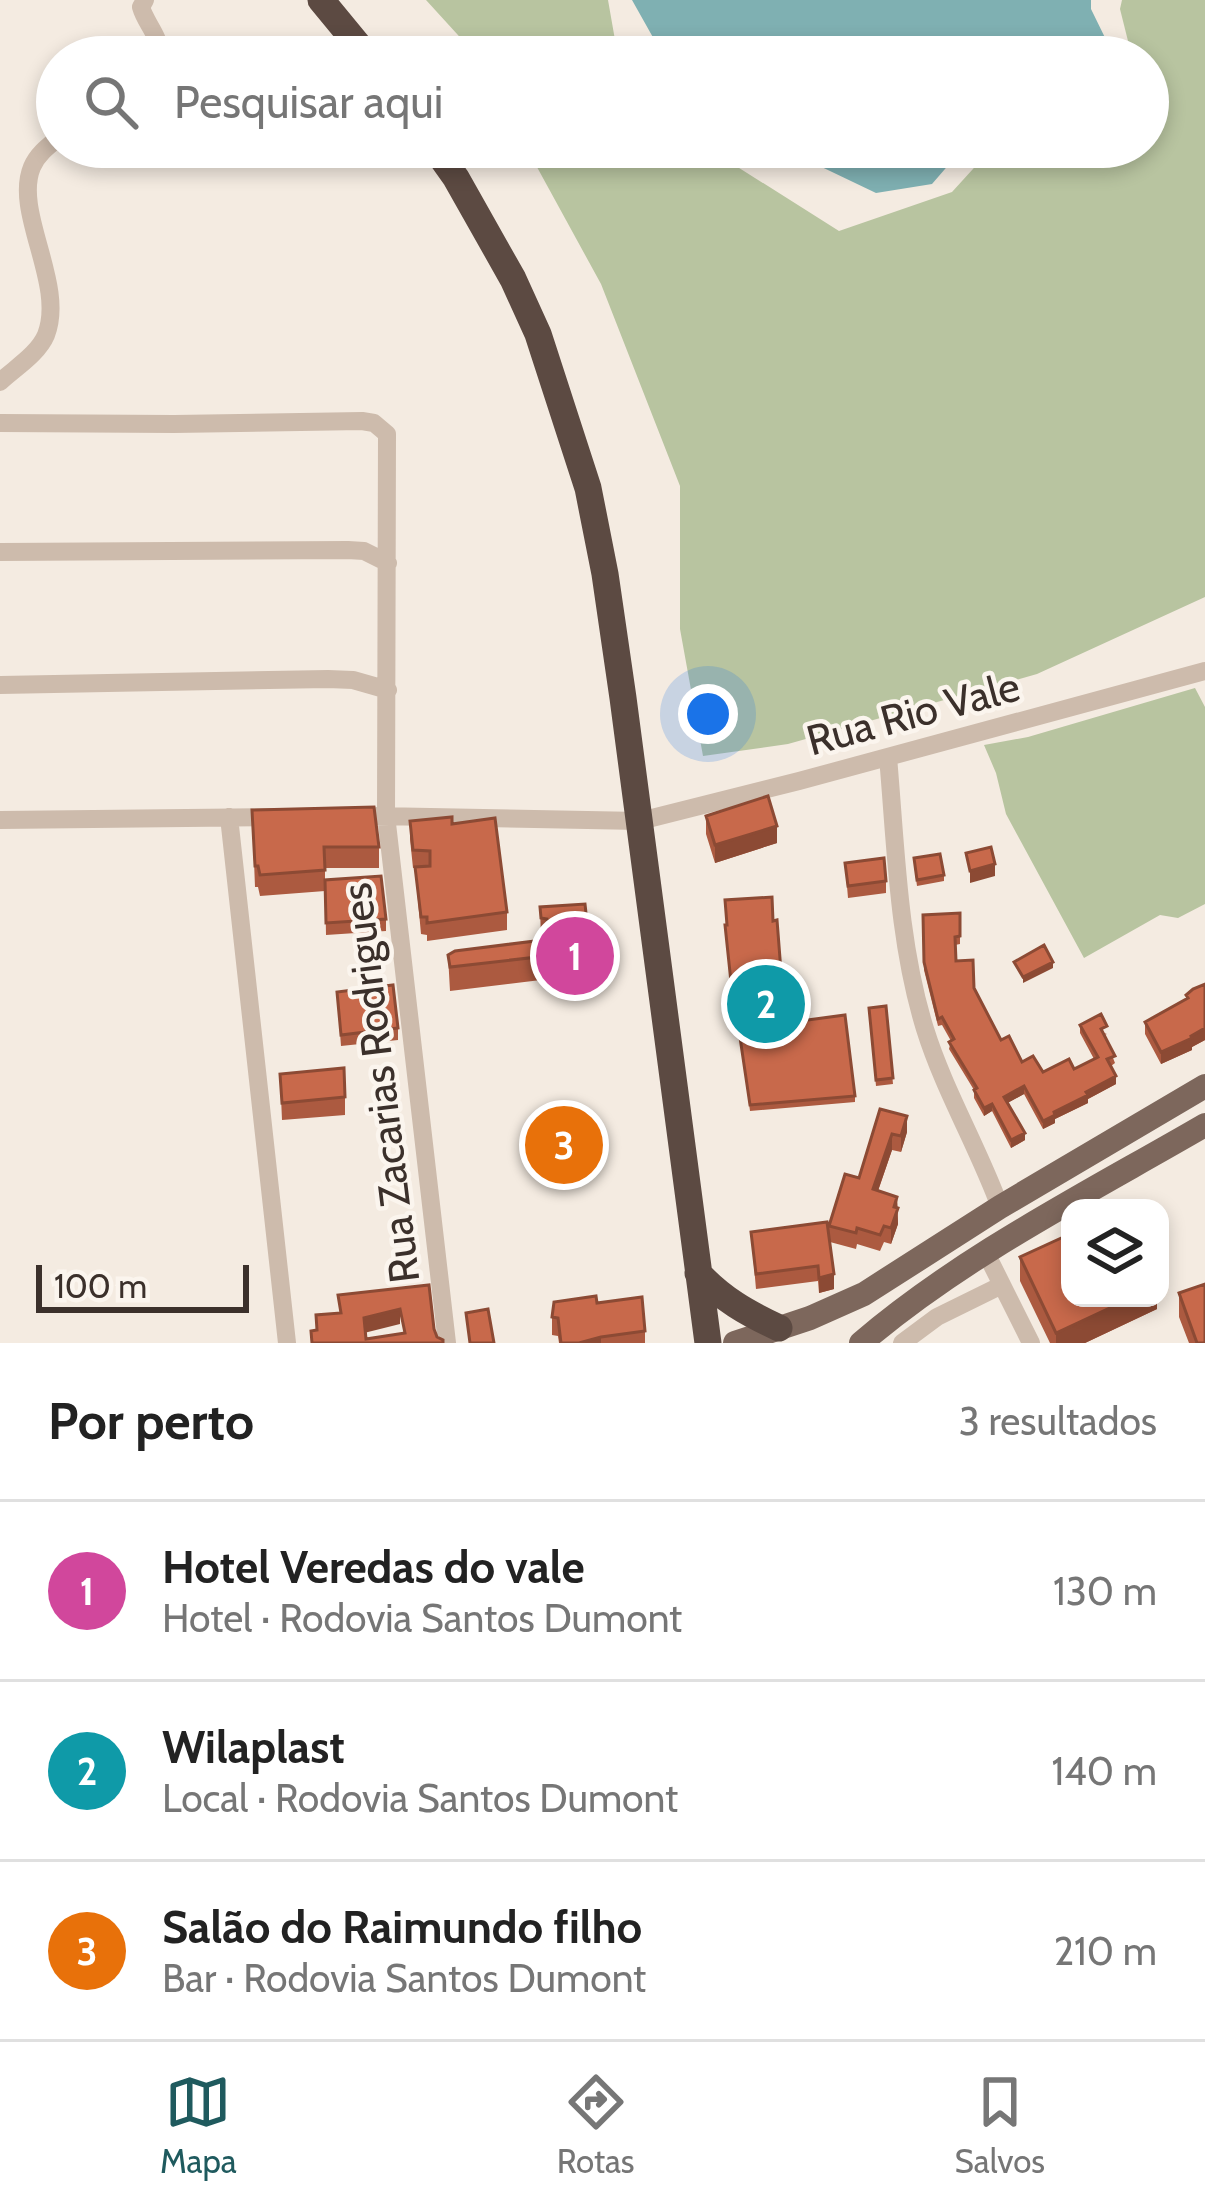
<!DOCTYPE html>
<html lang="pt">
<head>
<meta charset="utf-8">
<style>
	:root { --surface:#fff; --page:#f2f2f2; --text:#222; --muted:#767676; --line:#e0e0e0; --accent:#1f5a5e }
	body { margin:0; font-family:Cabin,sans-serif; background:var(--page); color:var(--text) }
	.controls { position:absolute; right:36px; bottom:36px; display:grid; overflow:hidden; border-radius:24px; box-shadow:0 6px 18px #0003 }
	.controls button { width:108px; height:108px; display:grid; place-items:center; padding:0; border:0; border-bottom:3px solid var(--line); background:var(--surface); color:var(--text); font:60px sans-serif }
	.scale { position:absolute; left:36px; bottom:30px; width:213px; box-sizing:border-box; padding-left:12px; border:6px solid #3b302b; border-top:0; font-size:33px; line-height:42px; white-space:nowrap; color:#3b302b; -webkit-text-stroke:9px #fbf5ee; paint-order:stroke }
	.you { position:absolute; left:708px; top:714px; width:42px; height:42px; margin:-30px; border:9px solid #fff; border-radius:50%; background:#1a73e8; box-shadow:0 0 0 18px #1a73e833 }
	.badge { display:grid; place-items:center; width:78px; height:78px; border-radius:50%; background:var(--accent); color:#fff; font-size:39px; font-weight:700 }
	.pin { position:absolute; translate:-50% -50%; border:6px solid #fff; box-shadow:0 3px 12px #0006 }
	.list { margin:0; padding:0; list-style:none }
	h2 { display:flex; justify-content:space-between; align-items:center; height:156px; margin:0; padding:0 48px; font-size:51px }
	h2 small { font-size:39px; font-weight:400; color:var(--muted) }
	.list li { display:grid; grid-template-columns:78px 1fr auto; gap:36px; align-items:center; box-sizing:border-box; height:180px; padding:0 48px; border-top:3px solid var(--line) }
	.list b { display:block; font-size:45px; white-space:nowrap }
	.list p { margin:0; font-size:39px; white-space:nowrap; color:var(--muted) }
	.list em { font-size:39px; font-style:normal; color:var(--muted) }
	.icon { flex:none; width:66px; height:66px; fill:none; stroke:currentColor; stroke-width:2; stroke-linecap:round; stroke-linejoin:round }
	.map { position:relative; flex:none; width:1205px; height:1343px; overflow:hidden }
	.search { position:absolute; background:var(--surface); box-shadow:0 6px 18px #0003; left:36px; right:36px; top:36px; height:132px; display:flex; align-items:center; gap:30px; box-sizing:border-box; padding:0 42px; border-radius:66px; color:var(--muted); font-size:45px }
	.sheet { height:696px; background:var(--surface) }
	nav { display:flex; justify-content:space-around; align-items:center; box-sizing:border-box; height:168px; border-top:3px solid var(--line); background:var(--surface); font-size:33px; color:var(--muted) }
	nav a { display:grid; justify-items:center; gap:6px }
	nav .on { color:var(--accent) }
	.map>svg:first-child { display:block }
	.green { fill:#b8c4a0 }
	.water { fill:#7fb0b2 }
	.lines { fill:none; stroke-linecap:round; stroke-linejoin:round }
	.minor { stroke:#cdbbac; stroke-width:18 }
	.major { stroke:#7d675c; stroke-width:24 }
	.highway { stroke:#5c4a42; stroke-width:27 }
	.wall { fill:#ac5a40 }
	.shaded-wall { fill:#8c4a34 }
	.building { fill:#c8694b; stroke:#8c4a34; stroke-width:3; fill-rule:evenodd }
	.labels { text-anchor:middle; stroke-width:9; stroke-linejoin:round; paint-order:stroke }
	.street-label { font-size:42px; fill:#3b302b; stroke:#fbf5ee }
</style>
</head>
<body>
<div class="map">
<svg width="1205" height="1343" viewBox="0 0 1205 1343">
	<rect width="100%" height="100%" fill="#f4ebe1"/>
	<!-- green -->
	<path class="green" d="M426 0H608L618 57H478Z
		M1122 0H1205V597L1037 674 788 744 703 756 680 629V486L601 284 526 147H706L839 231 952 192 993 147H1148V57H1132L1120 9Z
		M1195 688 1205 707V904L1178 918 1160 915 1084 958 1006 814 996 773 984 745 1028 737Z"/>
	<!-- water -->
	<path class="water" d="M632 0H1091V9L1113 54 1112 57H664Z
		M788 147H964L932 184 876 193 807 160Z"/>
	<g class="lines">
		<!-- minor -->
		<path class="minor" d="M145 0 141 7C146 25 162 37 159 57
			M0 382C15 368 38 354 46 335 66 284 13 212 32 167 37 155 47 147 57 139
			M0 423 174 424 362 421 374 423 387 434 386 815 447 1343
			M0 552 348 550 364 551 388 563
			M0 685 328 679 353 680 388 690
			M888 757C896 848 898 942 925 1029 944 1090 978 1147 1000 1207
			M377 816 640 821 799 781 1205 671
			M229 817 287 1343
			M0 820 272 817
			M986 1253 1031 1343
			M902 1343 937 1317 1002 1285"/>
		<!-- major -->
		<path class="major" d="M735 1343 810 1318 864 1294 1000 1207 1205 1086
			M861 1343C964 1255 1088 1193 1205 1125"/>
		<!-- highway -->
		<path class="highway" d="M321 0 368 57
			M434 147 456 178 513 279 538 334 588 488 605 574 623 698 708 1343
			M698 1273C722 1299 747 1313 779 1328"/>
	</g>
	<!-- wall -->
	<path class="wall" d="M252 810 379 847V868H325V891L260 896 258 887H255Z
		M706 816 777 843 715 863 706 834Z
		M410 821 452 824 507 912V930L427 941V935L421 934 415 868H413L410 839Z
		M845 863 886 881V893L848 898Z
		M914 864 944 875V881L917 886Z
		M325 880 386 919V931L326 935Z
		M540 907 590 951V974L450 991 448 955 541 940Z
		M960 913V944L955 945 956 961 974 988 1001 1040 1022 1062 1043 1072 1074 1069 1094 1059 1080 1033V1025L1107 1034 1104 1035 1115 1063 1111 1066 1116 1084 1088 1099V1103L1055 1119V1123L1043 1129 1024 1094 1007 1103 1025 1140 1011 1148 992 1111 984 1116 974 1098V1090L949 1049 951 1041 942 1025 938 1026 924 970 923 915Z
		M773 921 785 1023 855 1096V1102L750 1111 738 1024 751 1027 745 988H731L725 931Z
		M1205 984V1040L1192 1047V1050L1161 1064 1145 1034V1022L1186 999V995Z
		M337 992 398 1028V1040L341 1046Z
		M886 1006 893 1084 876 1086 869 1008Z
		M280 1074 345 1097V1115L282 1120Z
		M880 1109 907 1132 901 1152 892 1150 878 1191 897 1197 898 1224 891 1244 884 1242 880 1251 857 1244 856 1249 830 1242 834 1289 819 1293 818 1281 756 1289 751 1232 829 1236V1226L859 1178Z
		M1020 1257 1157 1298V1309L1085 1343H1050L1020 1281Z
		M1179 1293 1205 1343H1189L1179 1317Z
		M597 1303 645 1331V1343H559L558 1336 552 1335V1317Z"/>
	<!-- shaded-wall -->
	<path class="shaded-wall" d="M777 826V843L715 863V845Z
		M995 864V876L970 883V871Z
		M1053 962V968L1023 983V977Z
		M1205 1028V1040L1192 1047V1050L1161 1064V1052Z
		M1116 1076V1084L1088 1099V1103L1055 1119V1123L1043 1129V1121L1054 1112 1086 1092Z
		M1024 1086V1094L1004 1105V1097Z
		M992 1104V1111L984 1116V1108Z
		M907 1116V1132L901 1152V1136Z
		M1025 1133V1140L1011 1148V1140Z
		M892 1134V1150L873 1205V1189Z
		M897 1197 898 1224 891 1244V1228Z
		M834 1274V1289L819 1293V1278Z
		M1131 1298H1157V1309L1085 1343H1056V1333Z
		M400 1309V1324L364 1333V1318Z
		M601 1337V1343H579Z"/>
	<!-- building -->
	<path class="building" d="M768 796 777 826 715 845 706 816Z
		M374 807 379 847H324L325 870 260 875 258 866H255L252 810Z
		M452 817V824L495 818 507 912 427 923V917H421L415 867 430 866V851L413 850 410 821Z
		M991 847 995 864 970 871 966 853Z
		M940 854 944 875 917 880 914 858Z
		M884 858 886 881 848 886 845 863Z
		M381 876 386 919 326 923 325 880Z
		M772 897 773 921 777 920 785 1023 845 1015 855 1096 750 1105 738 1024 752 1027 745 982H731L725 925H727L725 900Z
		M585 904 590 951 450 967 448 955 455 951 551 939 547 919 541 918 540 907Z
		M960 913V936L955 937 956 961 973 960 974 988 1001 1040 1009 1036 1022 1062 1033 1056 1043 1072 1069 1059 1074 1069 1098 1057 1080 1025 1101 1014 1107 1026 1101 1029 1115 1056 1107 1059 1116 1076 1086 1092 1088 1095 1054 1112 1055 1115 1043 1121 1024 1086 1004 1097 1025 1133 1011 1140 992 1104 984 1108 974 1090 977 1088 949 1042 954 1039 942 1017 938 1019 924 962 923 915Z
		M1044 945 1053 962 1023 977 1014 962Z
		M1205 984V1028L1191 1036 1192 1038 1161 1052 1145 1022 1188 998 1186 995 1193 989Z
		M393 985 398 1028 341 1035 337 992Z
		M886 1006 893 1078 876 1080 869 1008Z
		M344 1068 345 1097 282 1103 280 1074Z
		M880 1109 907 1116 901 1136 892 1134 873 1189 897 1197 894 1207 898 1208 891 1228 884 1226 880 1235 857 1228 856 1233 829 1226 845 1174 859 1178Z
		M827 1222 834 1274 819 1278 818 1266 756 1274 751 1232Z
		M1070 1234V1298H1131L1056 1333 1020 1257Z
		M1205 1284V1343H1197L1179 1293Z
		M429 1285 434 1329 437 1337 443 1340V1343H312L311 1331 317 1330 316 1315 341 1313 338 1295ZM400 1309 405 1333 366 1339 364 1318Z
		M596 1296 597 1303 642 1297 645 1331 601 1337 579 1343H561L558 1318 552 1317 554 1302Z
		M488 1309 494 1343H470L466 1313Z"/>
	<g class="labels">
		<!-- street labels -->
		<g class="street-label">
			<text transform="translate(913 713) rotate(-15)" y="15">Rua Rio Vale</text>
			<text transform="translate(380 1083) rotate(-97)" y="15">Rua Zacarias Rodrigues</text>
		</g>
	</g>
</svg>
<div class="controls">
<button><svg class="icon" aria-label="layers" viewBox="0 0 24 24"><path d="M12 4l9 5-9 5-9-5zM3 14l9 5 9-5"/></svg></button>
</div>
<div class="scale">100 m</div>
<div class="you"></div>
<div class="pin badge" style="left:575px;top:956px;background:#d1479c">1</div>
<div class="pin badge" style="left:766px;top:1004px;background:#0f9aa8">2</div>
<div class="pin badge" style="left:564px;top:1145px;background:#e8710a">3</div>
<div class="search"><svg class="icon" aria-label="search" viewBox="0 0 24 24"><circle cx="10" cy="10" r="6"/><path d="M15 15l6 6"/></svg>Pesquisar aqui</div>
</div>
<section class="sheet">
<h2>Por perto<small>3 resultados</small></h2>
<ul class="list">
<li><span class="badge" style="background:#d1479c">1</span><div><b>Hotel Veredas do vale</b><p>Hotel · Rodovia Santos Dumont</p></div><em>130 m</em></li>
<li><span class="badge" style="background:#0f9aa8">2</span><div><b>Wilaplast</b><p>Local · Rodovia Santos Dumont</p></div><em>140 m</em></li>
<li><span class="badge" style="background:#e8710a">3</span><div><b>Salão do Raimundo filho</b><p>Bar · Rodovia Santos Dumont</p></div><em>210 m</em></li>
</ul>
</section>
<nav>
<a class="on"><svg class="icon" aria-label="map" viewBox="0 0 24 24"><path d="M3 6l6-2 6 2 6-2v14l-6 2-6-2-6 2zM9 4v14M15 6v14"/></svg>Mapa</a>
<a><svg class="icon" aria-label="directions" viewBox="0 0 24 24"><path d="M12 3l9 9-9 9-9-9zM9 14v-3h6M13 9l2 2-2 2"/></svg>Rotas</a>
<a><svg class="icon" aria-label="saved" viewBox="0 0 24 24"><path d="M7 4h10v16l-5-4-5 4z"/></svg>Salvos</a>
</nav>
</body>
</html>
